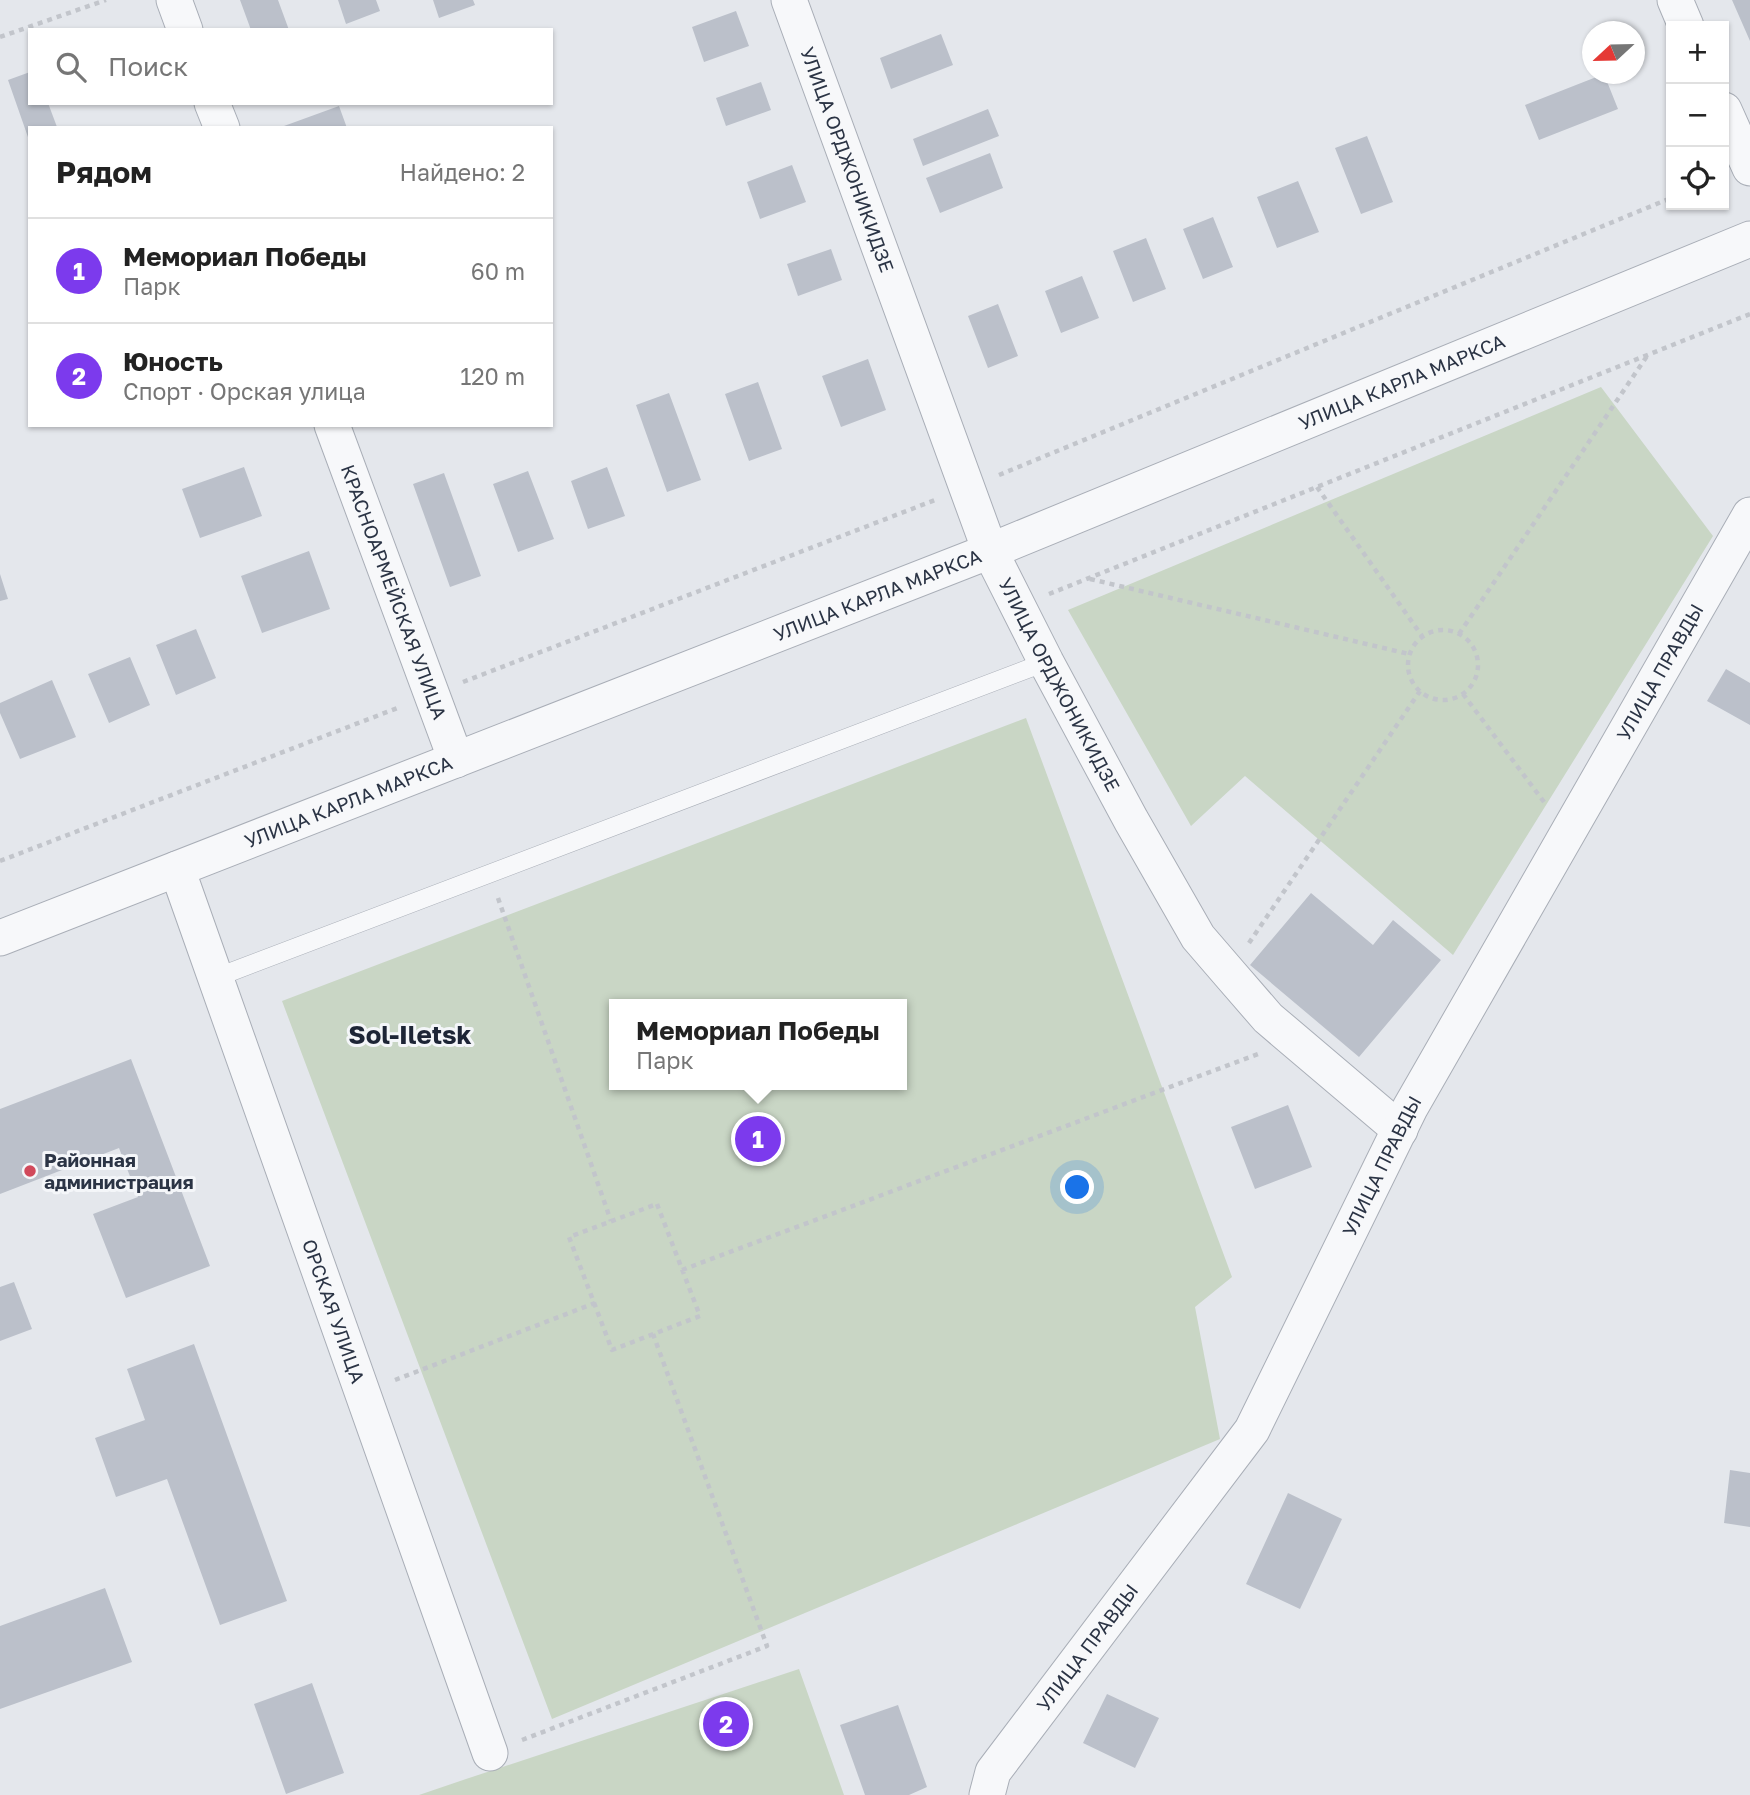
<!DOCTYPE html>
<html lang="ru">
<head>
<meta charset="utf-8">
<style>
	:root { --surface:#fff; --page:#f2f2f2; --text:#222; --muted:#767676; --line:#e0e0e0; --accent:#7c3aed }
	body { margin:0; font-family:"Golos Text",sans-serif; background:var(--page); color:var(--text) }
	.controls { position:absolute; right:21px; top:21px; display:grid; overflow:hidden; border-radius:0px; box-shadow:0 2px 5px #0004 }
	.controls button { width:63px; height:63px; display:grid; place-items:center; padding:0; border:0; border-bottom:2px solid var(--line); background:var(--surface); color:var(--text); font:35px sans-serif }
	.compass { position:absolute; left:1582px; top:21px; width:63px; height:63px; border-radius:50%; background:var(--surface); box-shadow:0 2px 5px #0004; rotate:248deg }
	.you { position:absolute; left:1078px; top:1188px; width:24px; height:24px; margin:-18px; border:5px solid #fff; border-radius:50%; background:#1a73e8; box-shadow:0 0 0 10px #1a73e833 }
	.badge { display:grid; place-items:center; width:46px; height:46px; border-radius:50%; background:var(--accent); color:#fff; font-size:23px; font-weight:700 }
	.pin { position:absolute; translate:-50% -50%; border:4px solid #fff; box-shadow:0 2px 7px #0006 }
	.popup { position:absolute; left:609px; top:999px; width:298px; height:91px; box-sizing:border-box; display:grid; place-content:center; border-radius:0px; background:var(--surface); filter:drop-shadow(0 2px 5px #0005); font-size:23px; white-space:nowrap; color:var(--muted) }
	.popup b { font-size:26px; color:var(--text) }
	.popup::after { content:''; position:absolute; left:50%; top:100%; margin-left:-14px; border:14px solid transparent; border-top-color:var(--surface) }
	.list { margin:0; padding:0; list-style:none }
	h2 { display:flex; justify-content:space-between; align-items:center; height:91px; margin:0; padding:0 28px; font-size:30px }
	h2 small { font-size:23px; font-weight:400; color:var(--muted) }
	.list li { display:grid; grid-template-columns:46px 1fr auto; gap:21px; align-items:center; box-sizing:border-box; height:105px; padding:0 28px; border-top:2px solid var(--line) }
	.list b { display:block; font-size:26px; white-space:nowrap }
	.list p { margin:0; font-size:23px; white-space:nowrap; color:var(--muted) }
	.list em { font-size:23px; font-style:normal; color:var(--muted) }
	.icon { flex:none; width:38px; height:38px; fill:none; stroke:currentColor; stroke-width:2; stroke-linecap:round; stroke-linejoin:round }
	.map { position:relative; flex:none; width:1750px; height:1795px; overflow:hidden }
	.search { position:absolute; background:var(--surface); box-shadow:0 2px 5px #0004; left:28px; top:28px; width:525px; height:77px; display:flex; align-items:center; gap:18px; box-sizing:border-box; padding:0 24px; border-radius:0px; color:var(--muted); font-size:26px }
	.panel { position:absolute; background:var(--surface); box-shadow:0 2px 5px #0004; left:28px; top:126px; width:525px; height:301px; border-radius:0px }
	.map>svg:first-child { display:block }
	.green { fill:#c9d6c5; fill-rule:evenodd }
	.building { fill:#bbc0ca }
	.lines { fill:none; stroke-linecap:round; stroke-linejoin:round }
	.lane-casing { stroke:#a9aeb7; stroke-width:19 }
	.street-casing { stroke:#a9aeb7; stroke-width:37 }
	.path { stroke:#c2c5cb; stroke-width:4.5; stroke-dasharray:5 5; stroke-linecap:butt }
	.lane { stroke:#f7f8fa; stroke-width:18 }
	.street { stroke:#f7f8fa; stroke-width:35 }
	.poi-dot { fill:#d1495b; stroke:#f4f6f9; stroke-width:2.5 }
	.labels { text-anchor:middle; stroke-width:6; stroke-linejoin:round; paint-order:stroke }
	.street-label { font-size:19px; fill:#2b3445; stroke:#f4f6f9 }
	.poi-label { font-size:19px; font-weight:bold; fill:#2b3445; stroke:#f4f6f9; text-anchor:start }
	.district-label { font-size:26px; font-weight:bold; fill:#1d2536; stroke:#f4f6f9 }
</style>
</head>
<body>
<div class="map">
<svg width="1750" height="1795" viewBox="0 0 1750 1795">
	<rect width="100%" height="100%" fill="#e4e7ec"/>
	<!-- green -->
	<path class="green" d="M1601 387 1713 536 1453 955 1245 776 1191 826 1068 610Z
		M1026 718 1232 1277 1195 1307 1220 1439 552 1719 282 1001ZM614 1004H902V1085H614Z
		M799 1669 844 1795H419L466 1779Z"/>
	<!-- building -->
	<path class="building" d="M240 0H278L289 30H251Z
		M338 0H376L380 11 346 24Z
		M433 0H473L475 5 439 18Z
		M1732 0H1750V41Z
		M736 11 749 46 704 62 692 27Z
		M941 34 953 65 891 89 880 58Z
		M30 72V103H48L57 127 30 128 29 140 8 80Z
		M1604 74 1618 109 1539 140 1525 105Z
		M761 82 771 110 726 126 716 98Z
		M339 106 347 128H285L284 126Z
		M988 109 999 136 923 166 913 139Z
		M1367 136 1393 202 1361 214 1335 148Z
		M990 153 1003 188 940 213 926 178Z
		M792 165 806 202 760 219 747 182Z
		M1298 181 1319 232 1277 248 1257 197Z
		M1213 217 1233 267 1203 279 1183 229Z
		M1146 238 1166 289 1133 302 1113 251Z
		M831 249 842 280 798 296 787 264Z
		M1082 276 1099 318 1061 333 1045 291Z
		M998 304 1018 356 988 368 968 316Z
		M868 359 886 410 841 427 822 376Z
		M758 382 782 449 749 461 725 394Z
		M669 393 701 480 667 492 636 405Z
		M244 467 262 516 200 538 182 489Z
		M607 467 625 516 588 529 571 481Z
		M528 471 554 539 518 552 493 484Z
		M444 473 481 576 450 587 413 484Z
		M309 551 330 609 262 633 241 576Z
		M0 574 8 599 0 601Z
		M196 629 216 678 176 695 156 645Z
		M130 657 150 705 109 723 88 674Z
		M1726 669 1750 683V725L1707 701Z
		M52 680 76 737 20 759 0 713V703Z
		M1311 893 1373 945 1393 920 1441 960 1359 1057 1250 965Z
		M131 1059 210 1266 126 1298 93 1214 138 1197 119 1148 0 1194V1109Z
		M1288 1105 1312 1167 1255 1189 1231 1127Z
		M14 1282 32 1329 0 1341V1287Z
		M194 1344 287 1601 220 1625 167 1479 116 1497 95 1438 145 1420 127 1369Z
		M1730 1470 1750 1473V1527L1724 1523Z
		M1288 1493 1342 1519 1300 1609 1246 1584Z
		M105 1588 132 1662 0 1709V1626Z
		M312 1683 344 1773 286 1794 254 1704Z
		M1107 1694 1159 1718 1135 1768 1083 1743Z
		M898 1705 927 1787 909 1795H865L840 1725Z"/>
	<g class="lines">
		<defs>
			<path id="lane" d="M215 978 1046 662"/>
			<g id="street">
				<path d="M174 0 185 30"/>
				<path id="s1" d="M789 0 990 551 1046 662 1131 820 1198 937 1229 973 1268 1018 1400 1130"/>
				<path d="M1675 0 1686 26"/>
				<path d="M212 103 222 128"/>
				<path d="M1724 110 1750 168"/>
				<path id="s2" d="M332 425 456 760"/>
				<path id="s3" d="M177 869 490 1753"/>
				<path id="s4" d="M0 938 990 551 1750 239"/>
				<path id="s5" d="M987 1795 993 1772 1252 1430 1410 1108 1750 515"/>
			</g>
		</defs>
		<!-- lane casing -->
		<use href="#lane" class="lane-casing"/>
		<!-- street casing -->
		<use href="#street" class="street-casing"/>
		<!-- path -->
		<path class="path" d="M0 37 106 0
			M999 475 1671 198
			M1317 487 1422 636
			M1090 579 1409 654
			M1049 594 1750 314
			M1408 665a35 35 0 1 1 70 0a35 35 0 1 1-70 0Z
			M1459 634 1647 356
			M463 682 935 500
			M1463 694 1544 802
			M0 861 400 707
			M498 898 611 1221
			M1249 943 1420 691
			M657 1204 700 1316 612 1350 569 1237Z
			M682 1270 1258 1054
			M395 1380 595 1303
			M522 1740 767 1646 653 1334"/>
		<!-- lane -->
		<use href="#lane" class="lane"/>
		<!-- street -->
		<use href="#street" class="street"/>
	</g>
	<!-- markers -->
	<circle class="poi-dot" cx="30" cy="1171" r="7"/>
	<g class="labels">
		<!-- street labels -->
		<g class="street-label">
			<text dy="7" stroke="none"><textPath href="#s1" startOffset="170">УЛИЦА ОРДЖОНИКИДЗЕ</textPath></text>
			<text dy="7" stroke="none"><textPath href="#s4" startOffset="1508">УЛИЦА КАРЛА МАРКСА</textPath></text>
			<text dy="7" stroke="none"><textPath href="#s2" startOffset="178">КРАСНОАРМЕЙСКАЯ УЛИЦА</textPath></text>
			<text dy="7" stroke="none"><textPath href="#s4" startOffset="942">УЛИЦА КАРЛА МАРКСА</textPath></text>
			<text dy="7" stroke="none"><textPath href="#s5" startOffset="1314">УЛИЦА ПРАВДЫ</textPath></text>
			<text dy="7" stroke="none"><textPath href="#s1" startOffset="737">УЛИЦА ОРДЖОНИКИДЗЕ</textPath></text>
			<text dy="7" stroke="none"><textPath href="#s4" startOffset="374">УЛИЦА КАРЛА МАРКСА</textPath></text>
			<text dy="7" stroke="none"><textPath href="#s5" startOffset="747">УЛИЦА ПРАВДЫ</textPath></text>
			<text dy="7" stroke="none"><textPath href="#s3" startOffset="469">ОРСКАЯ УЛИЦА</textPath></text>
			<text dy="7" stroke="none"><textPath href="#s5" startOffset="180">УЛИЦА ПРАВДЫ</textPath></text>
		</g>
		<!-- poi labels -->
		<g class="poi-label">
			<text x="44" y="1167">Районная<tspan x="44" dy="22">администрация</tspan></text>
		</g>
		<!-- district labels -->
		<g class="district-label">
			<text x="410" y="1044">Sol-Iletsk</text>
		</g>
	</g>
</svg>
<div class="controls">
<button>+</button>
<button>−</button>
<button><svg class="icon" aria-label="locate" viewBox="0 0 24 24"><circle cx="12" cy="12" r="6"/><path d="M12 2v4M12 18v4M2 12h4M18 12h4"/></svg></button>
</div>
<svg class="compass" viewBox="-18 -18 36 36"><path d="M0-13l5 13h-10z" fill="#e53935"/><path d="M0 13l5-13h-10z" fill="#767676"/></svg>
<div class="you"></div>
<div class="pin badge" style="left:758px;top:1139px">1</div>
<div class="popup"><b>Мемориал Победы</b>Парк</div>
<div class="pin badge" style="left:726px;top:1724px">2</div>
<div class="search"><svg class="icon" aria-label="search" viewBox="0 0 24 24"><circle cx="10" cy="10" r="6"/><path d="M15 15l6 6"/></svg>Поиск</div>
<section class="panel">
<h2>Рядом<small>Найдено: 2</small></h2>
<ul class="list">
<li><span class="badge">1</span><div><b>Мемориал Победы</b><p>Парк</p></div><em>60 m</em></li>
<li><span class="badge">2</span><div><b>Юность</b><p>Спорт · Орская улица</p></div><em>120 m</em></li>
</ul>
</section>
</div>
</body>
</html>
